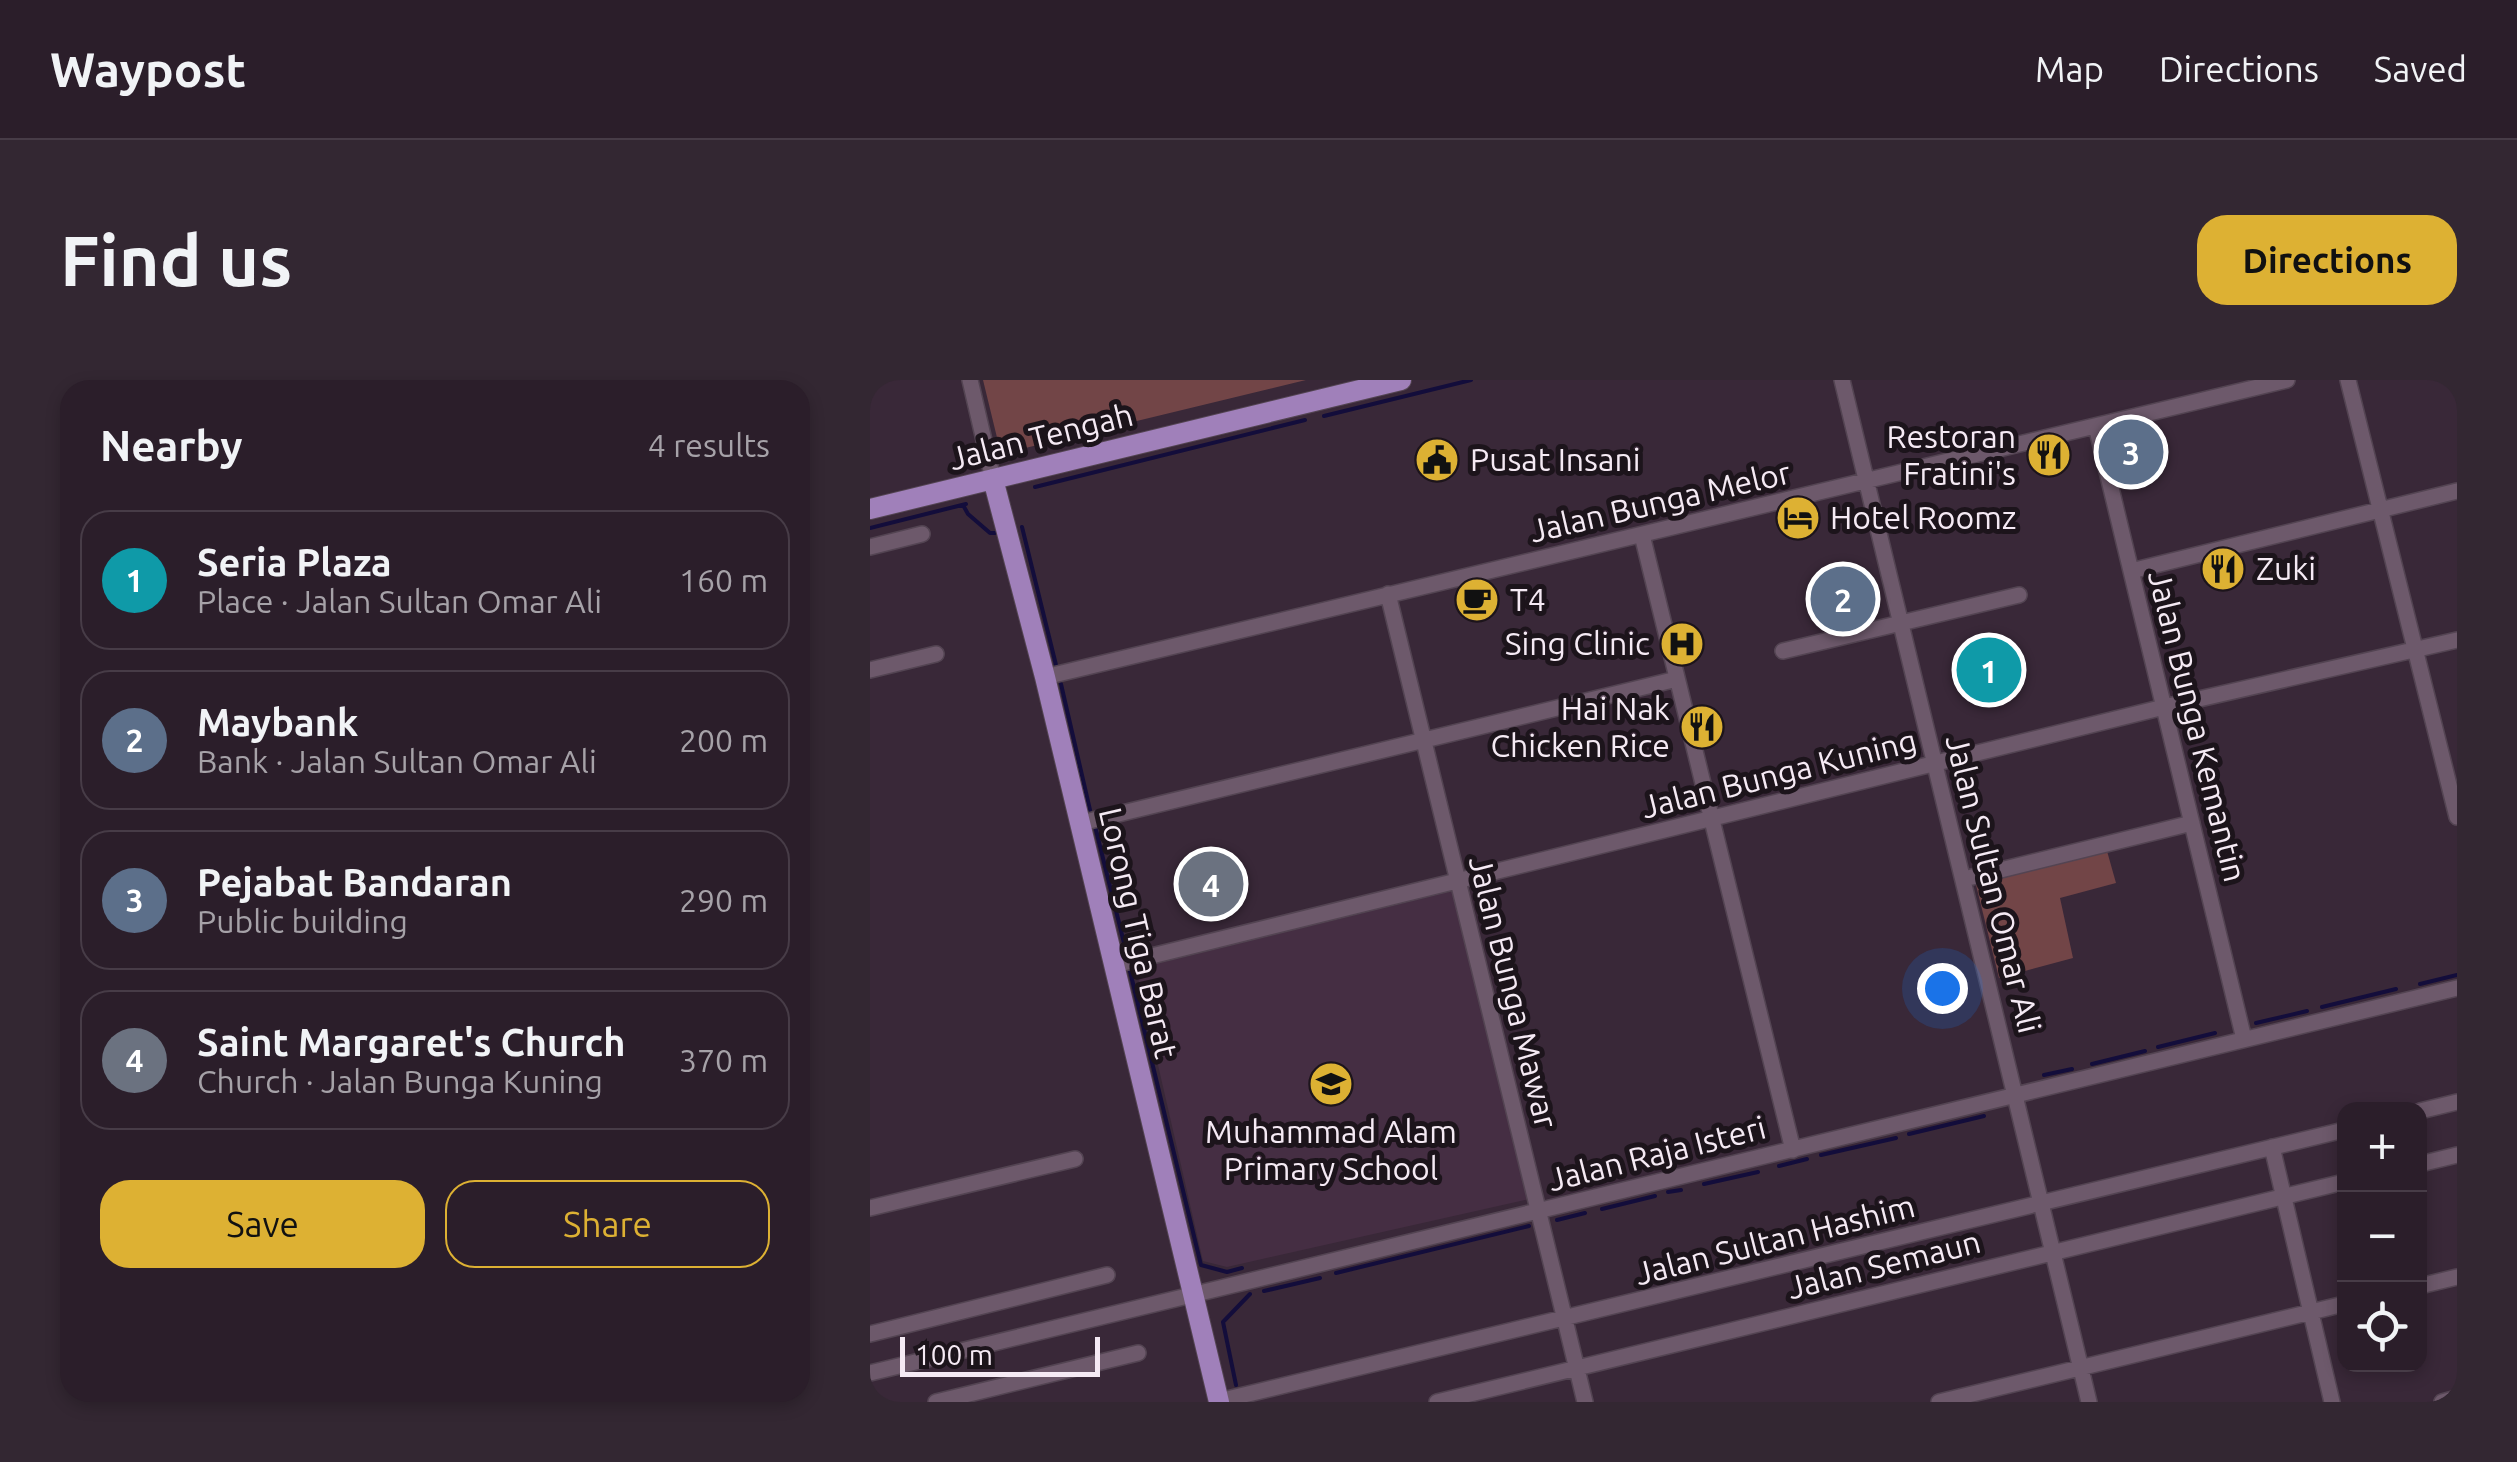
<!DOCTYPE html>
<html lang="en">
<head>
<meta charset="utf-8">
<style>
	:root { --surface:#2b1e2a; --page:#332732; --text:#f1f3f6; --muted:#a6a2a8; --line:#473c47; --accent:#ddb133 }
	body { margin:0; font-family:Ubuntu,sans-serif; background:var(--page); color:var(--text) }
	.controls { position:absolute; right:30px; bottom:30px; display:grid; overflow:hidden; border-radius:20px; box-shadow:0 5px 15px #0003 }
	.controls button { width:90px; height:90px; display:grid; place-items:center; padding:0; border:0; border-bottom:2px solid var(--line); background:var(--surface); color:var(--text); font:50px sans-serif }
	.scale { position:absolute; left:30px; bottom:25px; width:200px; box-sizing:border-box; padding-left:10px; border:5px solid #f5eaf4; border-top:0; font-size:28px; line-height:35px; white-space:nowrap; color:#f5eaf4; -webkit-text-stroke:8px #1c141b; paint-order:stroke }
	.you { position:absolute; left:1072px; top:608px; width:35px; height:35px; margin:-25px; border:8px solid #fff; border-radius:50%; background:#1a73e8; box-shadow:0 0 0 15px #1a73e833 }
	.badge { display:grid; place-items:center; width:65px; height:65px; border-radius:50%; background:var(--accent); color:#fff; font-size:32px; font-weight:700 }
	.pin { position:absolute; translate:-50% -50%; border:5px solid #fff; box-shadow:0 2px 10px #0006 }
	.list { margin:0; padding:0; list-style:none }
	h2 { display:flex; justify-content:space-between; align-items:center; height:130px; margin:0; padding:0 40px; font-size:42px }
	h2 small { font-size:32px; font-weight:400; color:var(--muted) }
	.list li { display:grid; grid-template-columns:65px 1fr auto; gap:30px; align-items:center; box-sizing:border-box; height:140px; margin:0 20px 20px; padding:0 20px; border:2px solid var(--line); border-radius:30px }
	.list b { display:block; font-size:38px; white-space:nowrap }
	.list p { margin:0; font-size:32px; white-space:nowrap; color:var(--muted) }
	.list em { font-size:32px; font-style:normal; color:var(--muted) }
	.actions { display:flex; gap:20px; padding:30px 40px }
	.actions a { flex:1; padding:22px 0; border:2px solid var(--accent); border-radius:30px; text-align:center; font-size:35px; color:var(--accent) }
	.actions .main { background:var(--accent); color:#111 }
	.icon { flex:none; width:55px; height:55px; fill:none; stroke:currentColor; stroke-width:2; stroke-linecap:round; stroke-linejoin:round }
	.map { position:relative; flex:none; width:1587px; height:1022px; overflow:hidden; border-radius:30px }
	header { display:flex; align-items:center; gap:60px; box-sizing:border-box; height:140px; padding:0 50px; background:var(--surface); border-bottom:2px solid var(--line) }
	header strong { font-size:48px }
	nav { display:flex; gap:55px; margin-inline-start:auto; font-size:35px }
	.intro { display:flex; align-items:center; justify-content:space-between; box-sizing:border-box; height:240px; padding:0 60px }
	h1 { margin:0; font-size:70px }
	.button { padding:25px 45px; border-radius:30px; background:var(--accent); color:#111; font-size:35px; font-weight:700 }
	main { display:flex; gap:60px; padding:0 60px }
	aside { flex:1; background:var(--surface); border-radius:30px; box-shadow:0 5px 15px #0003 }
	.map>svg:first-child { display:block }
	.built { fill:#452e43 }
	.green { fill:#724547 }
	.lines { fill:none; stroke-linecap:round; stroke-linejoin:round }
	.stream { stroke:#130d3b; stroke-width:4 }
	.minor-casing { stroke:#534452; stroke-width:18 }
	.major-casing { stroke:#534452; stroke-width:22 }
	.minor { stroke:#6d596b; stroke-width:15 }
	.major { stroke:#a080ba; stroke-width:20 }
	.labels { text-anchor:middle; stroke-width:10; stroke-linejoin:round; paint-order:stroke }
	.street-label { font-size:32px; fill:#f5eaf4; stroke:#1c141b }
	.poi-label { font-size:32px; fill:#f5eaf4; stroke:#1c141b; text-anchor:start }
</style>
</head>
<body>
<header>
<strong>Waypost</strong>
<nav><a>Map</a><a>Directions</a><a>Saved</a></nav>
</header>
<div class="intro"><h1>Find us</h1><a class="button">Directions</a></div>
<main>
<aside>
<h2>Nearby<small>4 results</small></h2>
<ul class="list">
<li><span class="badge" style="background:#0f9aa8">1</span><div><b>Seria Plaza</b><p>Place · Jalan Sultan Omar Ali</p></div><em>160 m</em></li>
<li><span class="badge" style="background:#5c6f8a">2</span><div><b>Maybank</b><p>Bank · Jalan Sultan Omar Ali</p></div><em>200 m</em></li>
<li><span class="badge" style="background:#5c6f8a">3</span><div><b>Pejabat Bandaran</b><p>Public building</p></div><em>290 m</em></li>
<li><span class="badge" style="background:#6b7280">4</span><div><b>Saint Margaret's Church</b><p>Church · Jalan Bunga Kuning</p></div><em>370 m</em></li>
</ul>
<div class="actions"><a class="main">Save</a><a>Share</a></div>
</aside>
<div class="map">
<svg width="1587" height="1022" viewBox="0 0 1587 1022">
	<rect width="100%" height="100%" fill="#392838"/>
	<!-- built -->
	<path class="built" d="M583 511 659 819 357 887 333 881 266 589Z"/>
	<!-- green -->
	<path class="green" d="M113 0H436L131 74Z
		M1237 471 1246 503 1190 518 1203 578 1129 598 1106 505Z"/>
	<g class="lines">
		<!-- stream -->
		<path class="stream" d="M454 36 601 0
			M165 107 435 40
			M93 125 98 134 120 153H125
			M152 147 186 285
			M0 148 96 124
			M191 304 220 430
			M225 446 257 575
			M259 587 331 885 357 892 372 888
			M1550 604 1587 595
			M1452 627 1526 609
			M1386 643 1437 631
			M1288 667 1345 653
			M1222 684 1275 671
			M1174 695 1202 689
			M1039 754 1114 736
			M951 775 1026 758
			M909 786 937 779
			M834 804 888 792
			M798 812 811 810
			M732 829 785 816
			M687 840 715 833
			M466 893 659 846
			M394 911 450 898
			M366 1005 353 942 380 914"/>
		<defs>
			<path id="minor" d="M100 0 123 99
				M972 0 1219 1022
				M1478 0 1587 437
				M1226 46 1374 659
				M772 155 923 770
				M0 167 52 154
				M1261 191 1587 111
				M518 214 715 1022
				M913 271 1149 215
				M0 290 66 274
				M175 297 1417 0
				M211 443 807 299
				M1094 499 1322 443
				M245 585 1294 327 1587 260
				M1550 731 1587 722
				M1402 767 1462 1022
				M1550 784 1587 775
				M0 828 205 779
				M1550 906 1587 897
				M0 954 237 895
				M0 993 1587 608
				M349 1021 1474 750
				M66 1022 268 973
				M567 1022 1474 802
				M1069 1022 1474 924
				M1572 1022 1587 1018"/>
			<path id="major" d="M123 99 175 297 349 1022
				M0 129 531 0"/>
		</defs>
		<!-- minor casing -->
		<use href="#minor" class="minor-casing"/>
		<!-- major casing -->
		<use href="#major" class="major-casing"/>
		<!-- minor -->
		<use href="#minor" class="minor"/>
		<!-- major -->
		<use href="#major" class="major"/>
	</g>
	<!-- icons -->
	<defs>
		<symbol id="restaurant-disc" viewBox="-11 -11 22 22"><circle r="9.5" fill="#ddb133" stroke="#1c141b"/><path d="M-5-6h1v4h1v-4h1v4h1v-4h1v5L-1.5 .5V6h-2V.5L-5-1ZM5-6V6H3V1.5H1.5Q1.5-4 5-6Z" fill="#111"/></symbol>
		<symbol id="civic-disc" viewBox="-11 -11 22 22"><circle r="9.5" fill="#ddb133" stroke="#1c141b"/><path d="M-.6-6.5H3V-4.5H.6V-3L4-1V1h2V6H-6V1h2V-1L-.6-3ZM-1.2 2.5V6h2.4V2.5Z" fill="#111"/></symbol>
		<symbol id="hotel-disc" viewBox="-11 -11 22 22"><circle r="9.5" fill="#ddb133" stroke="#1c141b"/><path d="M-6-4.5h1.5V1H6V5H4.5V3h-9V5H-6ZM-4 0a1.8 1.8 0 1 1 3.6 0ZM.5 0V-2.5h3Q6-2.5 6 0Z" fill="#111"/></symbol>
		<symbol id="cafe-disc" viewBox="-11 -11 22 22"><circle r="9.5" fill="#ddb133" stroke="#1c141b"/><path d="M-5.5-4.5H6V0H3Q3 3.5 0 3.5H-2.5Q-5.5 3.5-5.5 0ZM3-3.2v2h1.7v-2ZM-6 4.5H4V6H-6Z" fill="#111"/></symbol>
		<symbol id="hospital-disc" viewBox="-11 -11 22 22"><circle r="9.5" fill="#ddb133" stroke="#1c141b"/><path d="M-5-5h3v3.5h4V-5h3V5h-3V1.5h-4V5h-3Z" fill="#111"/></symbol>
		<symbol id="school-disc" viewBox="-11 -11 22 22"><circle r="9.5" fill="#ddb133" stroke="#1c141b"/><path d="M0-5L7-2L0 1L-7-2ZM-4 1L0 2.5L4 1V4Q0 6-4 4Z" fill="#111"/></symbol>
	</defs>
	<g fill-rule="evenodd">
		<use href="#restaurant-disc" x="1154" y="50" width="50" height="50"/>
		<use href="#civic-disc" x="542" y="55" width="50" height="50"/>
		<use href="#hotel-disc" x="903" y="113" width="50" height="50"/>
		<use href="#restaurant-disc" x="1328" y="164" width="50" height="50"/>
		<use href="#cafe-disc" x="582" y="195" width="50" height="50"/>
		<use href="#hospital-disc" x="787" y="239" width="50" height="50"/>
		<use href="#restaurant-disc" x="807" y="322" width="50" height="50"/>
		<use href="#school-disc" x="436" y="679" width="50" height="50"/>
	</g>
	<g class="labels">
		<!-- street labels -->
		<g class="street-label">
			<text transform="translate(171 57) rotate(-14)" y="11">Jalan Tengah</text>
			<text transform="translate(790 122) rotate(-13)" y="11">Jalan Bunga Melor</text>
			<text transform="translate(1327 346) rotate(76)" y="11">Jalan Bunga Kemantin</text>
			<text transform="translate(909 394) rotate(-14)" y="11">Jalan Bunga Kuning</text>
			<text transform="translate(1123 504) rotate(76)" y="11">Jalan Sultan Omar Ali</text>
			<text transform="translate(268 553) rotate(77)" y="11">Lorong Tiga Barat</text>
			<text transform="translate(643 612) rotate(76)" y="11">Jalan Bunga Mawar</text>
			<text transform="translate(787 774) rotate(-14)" y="11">Jalan Raja Isteri</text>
			<text transform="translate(905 860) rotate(-14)" y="11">Jalan Sultan Hashim</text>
			<text transform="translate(1014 885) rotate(-14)" y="11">Jalan Semaun</text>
		</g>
		<!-- poi labels -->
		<g class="poi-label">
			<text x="1146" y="68" text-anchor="end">Restoran<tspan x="1146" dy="37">Fratini's</tspan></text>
			<text x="600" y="91">Pusat Insani</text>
			<text x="960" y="149">Hotel Roomz</text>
			<text x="1386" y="200">Zuki</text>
			<text x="640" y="231">T4</text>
			<text x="780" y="275" text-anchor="end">Sing Clinic</text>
			<text x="800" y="340" text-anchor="end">Hai Nak<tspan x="800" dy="37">Chicken Rice</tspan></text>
			<text x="461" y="763" text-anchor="middle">Muhammad Alam<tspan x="461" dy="37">Primary School</tspan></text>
		</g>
	</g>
</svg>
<div class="controls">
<button>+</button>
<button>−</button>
<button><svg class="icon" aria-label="locate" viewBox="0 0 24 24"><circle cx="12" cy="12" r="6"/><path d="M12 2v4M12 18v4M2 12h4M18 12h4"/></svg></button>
</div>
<div class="scale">100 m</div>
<div class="you"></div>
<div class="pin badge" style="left:1119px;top:290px;background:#0f9aa8">1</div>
<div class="pin badge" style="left:973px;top:219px;background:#5c6f8a">2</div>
<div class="pin badge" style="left:1261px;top:72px;background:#5c6f8a">3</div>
<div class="pin badge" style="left:341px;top:504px;background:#6b7280">4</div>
</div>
</main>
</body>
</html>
